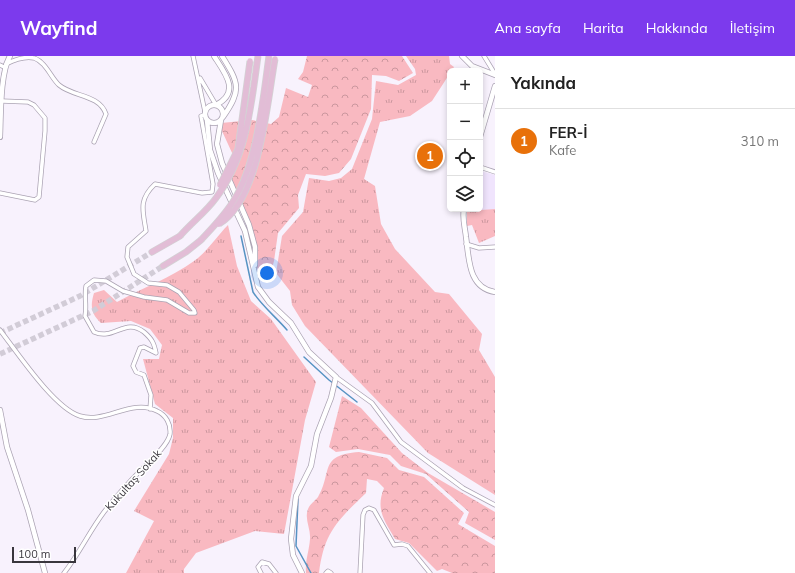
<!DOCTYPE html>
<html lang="tr">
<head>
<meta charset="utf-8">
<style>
	:root { --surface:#fff; --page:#f2f2f2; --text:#222; --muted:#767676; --line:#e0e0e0; --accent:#7c3aed }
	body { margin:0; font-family:Mulish,sans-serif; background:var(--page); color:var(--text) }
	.controls { position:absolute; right:12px; top:12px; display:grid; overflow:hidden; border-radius:6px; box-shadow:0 2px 6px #0003 }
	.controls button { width:36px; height:36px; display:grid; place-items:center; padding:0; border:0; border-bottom:1px solid var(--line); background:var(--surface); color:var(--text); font:20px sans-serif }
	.scale { position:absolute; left:12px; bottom:10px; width:64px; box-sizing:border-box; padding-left:4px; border:2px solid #39363d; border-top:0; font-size:11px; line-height:14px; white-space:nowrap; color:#39363d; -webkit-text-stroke:3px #fff; paint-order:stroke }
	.you { position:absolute; left:267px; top:217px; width:14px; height:14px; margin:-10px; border:3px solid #fff; border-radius:50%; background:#1a73e8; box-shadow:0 0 0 6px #1a73e833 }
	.badge { display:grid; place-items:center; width:26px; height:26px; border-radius:50%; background:var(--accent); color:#fff; font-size:13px; font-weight:700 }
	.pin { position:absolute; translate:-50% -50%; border:2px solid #fff; box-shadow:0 1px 4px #0006 }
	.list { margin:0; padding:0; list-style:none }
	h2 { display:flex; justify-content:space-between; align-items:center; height:52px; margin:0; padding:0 16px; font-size:17px }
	h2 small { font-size:13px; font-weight:400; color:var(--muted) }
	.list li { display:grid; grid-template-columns:26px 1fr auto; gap:12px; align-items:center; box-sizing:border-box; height:64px; padding:0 16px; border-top:1px solid var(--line) }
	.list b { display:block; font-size:15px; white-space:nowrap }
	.list p { margin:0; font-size:13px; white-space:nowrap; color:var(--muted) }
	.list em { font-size:13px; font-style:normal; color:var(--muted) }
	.icon { flex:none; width:22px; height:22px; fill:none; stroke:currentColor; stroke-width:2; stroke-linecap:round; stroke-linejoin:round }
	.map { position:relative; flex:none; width:495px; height:517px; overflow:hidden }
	header { display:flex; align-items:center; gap:24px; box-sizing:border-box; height:56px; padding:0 20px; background:var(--accent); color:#fff }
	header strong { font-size:19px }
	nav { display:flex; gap:22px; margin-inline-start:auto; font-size:14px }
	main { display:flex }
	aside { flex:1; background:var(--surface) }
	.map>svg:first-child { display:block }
	.built { fill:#f0e4fd }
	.grass { fill:url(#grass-tufts) }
	.forest { fill:url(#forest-crowns) }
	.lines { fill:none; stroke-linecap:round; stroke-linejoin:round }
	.stream { stroke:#5793c3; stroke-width:1.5 }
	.primary-tunnel { stroke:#d2ccd7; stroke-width:5.5; stroke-dasharray:5.5 3; stroke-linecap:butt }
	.minor-casing { stroke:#aba3b3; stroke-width:5 }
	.tertiary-casing { stroke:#aba3b3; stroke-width:6 }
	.primary-casing { stroke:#d3d3d4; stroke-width:7 }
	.minor { stroke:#fff; stroke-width:3.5 }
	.tertiary { stroke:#fff; stroke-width:4.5 }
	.primary { stroke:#e2bdd6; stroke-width:5.5 }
	.primary-bridge-casing { stroke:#d3d3d4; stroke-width:7; stroke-linecap:butt }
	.primary-bridge { stroke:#e2bdd6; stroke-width:5.5 }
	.labels { text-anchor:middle; stroke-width:3; stroke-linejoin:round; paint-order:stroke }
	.street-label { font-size:11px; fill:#39363d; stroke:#fff }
</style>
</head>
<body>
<header>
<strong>Wayfind</strong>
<nav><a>Ana sayfa</a><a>Harita</a><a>Hakkında</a><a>İletişim</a></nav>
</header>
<main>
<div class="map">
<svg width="495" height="517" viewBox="0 0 495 517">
	<defs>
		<pattern id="grass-tufts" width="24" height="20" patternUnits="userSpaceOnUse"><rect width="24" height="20" fill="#f9b9c1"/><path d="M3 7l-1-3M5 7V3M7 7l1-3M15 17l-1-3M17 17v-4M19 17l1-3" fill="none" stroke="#cb979e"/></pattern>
		<pattern id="forest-crowns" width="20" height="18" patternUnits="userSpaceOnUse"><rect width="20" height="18" fill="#f9b9c1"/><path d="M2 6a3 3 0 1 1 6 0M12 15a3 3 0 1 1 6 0" fill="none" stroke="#cb979e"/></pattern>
	</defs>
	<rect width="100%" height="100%" fill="#f8f2fd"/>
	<!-- built -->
	<path class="built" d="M480 115 495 119V157L467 159 468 153H480Z"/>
	<!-- grass -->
	<path class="grass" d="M406 0H449L450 8 454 11 432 45 410 60 380 66 364 123 375 130 381 168 395 193 435 236 449 238 482 278 479 294 495 321V439L428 397 305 270 292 249 290 235 276 217 282 180 303 156 309 122 329 125 341 122 352 113 372 63 376 25 398 29 416 19 415 13Z
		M495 153V180L479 187 472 169 467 170V155Z
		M228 169 237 210 251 245 271 263 316 326 305 364 284 478 255 475 196 497 184 513V517H126L154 465 134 455 169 398 173 382V362L155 348 143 303H159L162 289 150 273 131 265 101 267C91 258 90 250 94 237L104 234 117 246C142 232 171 222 194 205 207 196 217 180 228 169Z"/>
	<!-- forest -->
	<path class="forest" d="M307 0H402L413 17 399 25 386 20 372 19 371 53 351 103 339 117 325 120 306 118 298 139 299 152 278 177 274 205 270 220 260 223 242 145 229 127 233 99 222 75 221 67 252 64 271 68 279 61 286 32 308 41 312 29 298 23 303 16Z
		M342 340 361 352 402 397 428 417 495 456V484L465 467 469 456 426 418 401 410 390 399 358 393 336 396 329 391Z
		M359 396 387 402 399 414 424 421 464 457 458 468 495 490V517H452L442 513 437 515 409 487 395 483C385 465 375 454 384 432L377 425 367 423 366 437C338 464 324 476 319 517H306C305 504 309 496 310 483 311 473 304 463 308 453 310 448 315 445 318 441 333 416 318 399 359 396Z"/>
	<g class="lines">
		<!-- stream -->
		<path class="stream" d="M241 180 253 236C262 250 276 261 287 274
			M304 301 329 324 357 346
			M298 443 296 490 311 517"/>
		<!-- primary-tunnel -->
		<path class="primary-tunnel" d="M0 277 80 240 152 196
			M0 298 93 255 163 210"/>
		<defs>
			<path id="minor" d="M193 0 205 56
				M484 0 495 18
				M6 8C14 4 25 0 34 2 46 6 51 22 59 29 73 41 99 38 106 58L94 86
				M0 9 4 11
				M200 22 216 49
				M480 111 495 116
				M0 137 35 144 39 141 45 75V62L34 49 28 46 2 45
				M466 188 479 192 495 191
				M0 274C17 296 54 352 80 360 105 368 132 342 157 355 166 359 171 368 170 378 168 390 148 407 140 415 127 428 115 442 104 456 89 476 79 498 64 517
				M336 321 372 347 401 386 463 432 495 449
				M150 353 151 339 144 319 136 316 133 310 140 292 144 291 156 297C154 287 152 283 144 276 125 261 114 285 94 276L85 260C87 250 84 240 86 230L94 224 106 225 123 235 144 241 167 244 189 257H195L194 254 179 236 167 229 148 227 134 218 127 201 128 191 146 175C143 155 138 144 155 128L202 137 212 136 213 128 201 60 204 59
				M261 517 258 511 262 506 269 508 276 517
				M326 517 328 515 331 517
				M360 517 363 459 365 454 369 452 374 454 394 489 402 488 408 490 430 517"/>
			<path id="tertiary" d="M214 0C225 17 241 36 216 49
				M222 0C239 27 242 34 223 61
				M462 0 472 10 495 19
				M205 58a9 9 0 1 1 18 0a9 9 0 1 1-18 0Z
				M207 64 210 94 218 117 245 175 258 231 269 246 291 267 309 296 336 321 331 342 317 378 311 410 296 440 291 483 293 499 302 517
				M221 64 217 88 222 107 249 169 255 191V209
				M0 81C1 59 0 17 10 0
				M480 81 495 30
				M464 153C462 163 465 171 466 181 469 202 468 232 495 236
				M0 354 7 391 28 454 45 517"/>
			<path id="primary" d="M152 196 180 180
				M163 210 186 196 201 184"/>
		</defs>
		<!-- minor casing -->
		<use href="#minor" class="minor-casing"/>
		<!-- tertiary casing -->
		<use href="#tertiary" class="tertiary-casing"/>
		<!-- primary casing -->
		<use href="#primary" class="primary-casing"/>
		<!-- minor -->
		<use href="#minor" class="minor"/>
		<!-- tertiary -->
		<use href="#tertiary" class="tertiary"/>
		<!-- primary -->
		<use href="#primary" class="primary"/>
		<defs>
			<path id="primary-bridge" d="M220 129 238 93 250 5
				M219 168C260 144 267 47 275 3
				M180 180C191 167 206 156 216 142 247 101 251 50 258 0
				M201 184C213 171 225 159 234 144 257 107 263 43 269 0"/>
		</defs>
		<!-- primary-bridge casing -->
		<use href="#primary-bridge" class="primary-bridge-casing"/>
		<!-- primary-bridge -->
		<use href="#primary-bridge" class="primary-bridge"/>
	</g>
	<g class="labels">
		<!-- street labels -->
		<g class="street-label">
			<text transform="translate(133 424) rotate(-48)" y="4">Kukultaş Sokak</text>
		</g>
	</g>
</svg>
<div class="controls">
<button>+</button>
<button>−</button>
<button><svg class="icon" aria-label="locate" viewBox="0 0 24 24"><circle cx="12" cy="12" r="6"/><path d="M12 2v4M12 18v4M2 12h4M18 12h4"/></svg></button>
<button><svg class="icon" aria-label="layers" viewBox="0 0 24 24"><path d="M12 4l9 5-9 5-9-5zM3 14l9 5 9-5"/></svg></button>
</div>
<div class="scale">100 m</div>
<div class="you"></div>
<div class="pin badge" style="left:430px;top:100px;background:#e8710a">1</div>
</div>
<aside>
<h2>Yakında<small></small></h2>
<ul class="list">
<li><span class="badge" style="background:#e8710a">1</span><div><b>FER-İ</b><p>Kafe</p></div><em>310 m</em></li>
</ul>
</aside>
</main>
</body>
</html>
